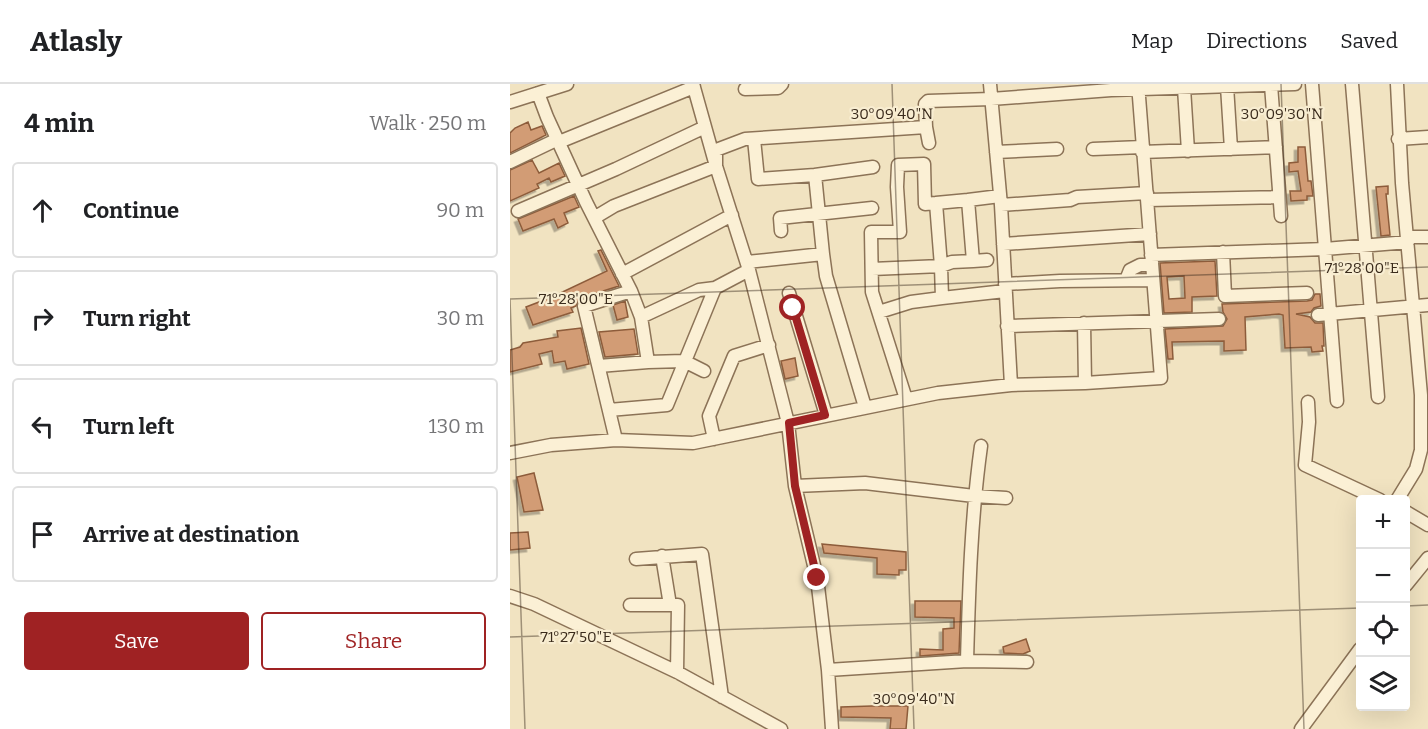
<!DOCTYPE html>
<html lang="en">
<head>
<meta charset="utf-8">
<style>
	:root { --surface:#fff; --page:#f2f2f2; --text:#202124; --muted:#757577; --line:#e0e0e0; --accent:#9f2223 }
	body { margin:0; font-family:Bitter,serif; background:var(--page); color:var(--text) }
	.controls { position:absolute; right:18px; bottom:18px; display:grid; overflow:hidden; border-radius:6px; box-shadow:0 6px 24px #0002 }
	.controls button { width:54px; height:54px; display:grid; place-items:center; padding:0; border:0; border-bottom:2px solid var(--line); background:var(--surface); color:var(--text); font:30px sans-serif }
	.stop { position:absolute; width:18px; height:18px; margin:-14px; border:4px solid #9f2223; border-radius:50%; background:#fff }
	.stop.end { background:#9f2223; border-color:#fff; box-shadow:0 2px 6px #0008 }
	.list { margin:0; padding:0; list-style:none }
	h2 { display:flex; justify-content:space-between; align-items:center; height:78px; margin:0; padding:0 24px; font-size:26px }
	h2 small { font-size:20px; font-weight:400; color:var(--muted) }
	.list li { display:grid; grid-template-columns:39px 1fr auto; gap:18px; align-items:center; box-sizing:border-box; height:96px; margin:0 12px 12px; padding:0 12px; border:2px solid var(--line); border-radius:6px }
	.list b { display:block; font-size:22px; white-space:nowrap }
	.list em { font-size:20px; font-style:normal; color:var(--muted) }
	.actions { display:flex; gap:12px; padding:18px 24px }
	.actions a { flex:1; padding:14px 0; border:2px solid var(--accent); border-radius:6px; text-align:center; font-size:21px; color:var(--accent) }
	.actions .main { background:var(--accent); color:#fff }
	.icon { flex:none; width:33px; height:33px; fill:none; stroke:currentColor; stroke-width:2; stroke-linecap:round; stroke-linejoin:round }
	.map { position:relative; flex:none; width:918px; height:645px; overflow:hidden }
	header { display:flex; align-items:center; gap:36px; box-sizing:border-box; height:84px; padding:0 30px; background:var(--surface); border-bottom:2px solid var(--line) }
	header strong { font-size:28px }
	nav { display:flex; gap:33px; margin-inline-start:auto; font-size:21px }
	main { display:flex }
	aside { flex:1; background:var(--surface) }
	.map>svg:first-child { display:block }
	.building { fill:#d29c74; stroke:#8d5c3b; stroke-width:1.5; fill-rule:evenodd; filter:url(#shadow) }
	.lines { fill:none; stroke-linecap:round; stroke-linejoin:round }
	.minor-casing { stroke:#8c7357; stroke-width:15 }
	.minor { stroke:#fbf0d5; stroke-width:12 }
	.route { stroke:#9f2223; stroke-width:8 }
	.ticks { fill:none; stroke:#3a2b1c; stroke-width:1.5; stroke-opacity:0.45 }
	.ticks-label { font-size:15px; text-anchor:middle; fill:#3a2b1c; stroke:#f8edd1; stroke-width:4.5; stroke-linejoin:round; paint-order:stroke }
</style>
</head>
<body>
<header>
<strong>Atlasly</strong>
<nav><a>Map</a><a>Directions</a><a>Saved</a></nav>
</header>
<main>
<aside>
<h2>4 min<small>Walk · 250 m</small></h2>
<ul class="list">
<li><svg class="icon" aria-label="ahead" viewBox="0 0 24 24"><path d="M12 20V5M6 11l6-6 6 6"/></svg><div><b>Continue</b></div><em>90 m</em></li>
<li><svg class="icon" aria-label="right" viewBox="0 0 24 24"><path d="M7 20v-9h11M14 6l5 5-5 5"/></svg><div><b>Turn right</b></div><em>30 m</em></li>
<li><svg class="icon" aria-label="left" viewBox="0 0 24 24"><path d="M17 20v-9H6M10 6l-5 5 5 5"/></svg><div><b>Turn left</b></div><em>130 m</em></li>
<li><svg class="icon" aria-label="arrive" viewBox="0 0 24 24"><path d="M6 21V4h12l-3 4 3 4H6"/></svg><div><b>Arrive at destination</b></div></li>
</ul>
<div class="actions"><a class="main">Save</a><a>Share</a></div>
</aside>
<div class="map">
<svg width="918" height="645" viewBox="0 0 918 645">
	<defs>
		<filter id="shadow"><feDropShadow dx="-3.5" dy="3.5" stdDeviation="0" flood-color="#0004"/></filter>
	</defs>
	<rect width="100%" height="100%" fill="#f1e3c1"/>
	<!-- building -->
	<path class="building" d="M18 38 21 46 32 42 36 51 0 69V49L5 44Z
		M788 63H795L798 97H801L803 112H797V116L781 117 780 107H791L788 87 779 88V79L788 78Z
		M22 76 29 89 49 79 55 92 41 98 39 94 27 100 29 104 0 117V86Z
		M878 102V110H876L880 151 871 152 866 103Z
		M64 112 69 123 54 129 58 139 48 144 44 135 13 147 8 135Z
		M91 166 109 202 71 214 68 217 66 222 61 224 63 228 23 241 16 223 42 213 97 187 88 167Z
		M705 177 707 212 682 213V228L654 229 650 179ZM674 192 675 214 659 215 657 193Z
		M805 210H810L811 222 804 224 801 228 786 230 800 233 805 239H813L814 262H812L813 267 802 268 801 263 775 264 773 231 769 230 735 233 736 266 714 267V257L662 258 663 275H658L655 245 713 242 717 235 713 228 712 220 797 217 802 216Z
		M115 217 118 233 107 236 103 221Z
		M71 244 79 280 57 285 55 277 44 279 42 267 29 270 32 280 0 288V266L10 263 13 259 48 253 47 247Z
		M124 245 128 270 95 273 89 248Z
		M285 274 288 292 275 295 271 277Z
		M24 389 33 426 14 428 7 393Z
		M18 448 20 464 0 466V449Z
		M312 460 396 468V486H389V491L367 490V474L314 469Z
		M405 517H451L449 569 410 572V565L433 566V545L444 544V534L405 533Z
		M516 555 520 567 513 570 494 569 493 563Z
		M362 622H398L396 645H380L381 634 331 633V623Z"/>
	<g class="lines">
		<defs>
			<path id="minor" d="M183 0 206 82 239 186 278 339 285 402 307 494 318 586 322 645
				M480 0 491 121 501 301
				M802 0 827 317
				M842 0 868 313
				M887 0 892 99 911 311V366L906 385 887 416
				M761 1 771 132
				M717 2 721 65
				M674 4 678 67
				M235 5 268 4 272 0
				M28 9 37 33 76 118 121 207 131 233 138 278
				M0 18 57 0
				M244 55 248 95 305 91 313 170
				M888 55 918 53
				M49 58 184 3
				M419 59 416 43 415 20 418 17 481 15 601 6 785 0
				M583 65 632 63
				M486 68 547 65
				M632 68 766 63
				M0 78 48 55
				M305 91 363 83
				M458 116 490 112
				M638 116 769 113
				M426 119 458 116 463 177 477 176
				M491 121 560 116 567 113 637 109
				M8 127 106 85 195 43
				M84 134 104 122 206 82V66L235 55 416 43
				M271 147 270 134 362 124
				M897 153H918
				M493 160 640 150
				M713 168 715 212 797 209
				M641 171 815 165 898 158
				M463 177 442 178 431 182 432 214 495 207
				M237 178 313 170 316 192 355 323
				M362 185 431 182 426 119 415 120 414 80 388 81 387 103 390 148H361L362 208 396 315
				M112 190 222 131
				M616 196 620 186 630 181H642
				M495 200 550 197 642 196
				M279 209 316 331
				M369 228 401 218 432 214
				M808 231 918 221
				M131 233 189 206 205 204 239 186
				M574 239 575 299
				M497 242 709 235
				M89 282 138 278 174 277 194 287
				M798 318 799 338 795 381 870 416
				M99 326 157 321 205 204
				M204 355 199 332 224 272 259 261
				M106 356 74 222 121 207
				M0 369 41 361 106 356 183 359 428 309 501 301 575 299 651 294 628 0
				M285 402 355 399 464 412 496 414
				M896 428 918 441
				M152 472 160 521
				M126 475 192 470 212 613
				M896 501 918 474
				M0 512 24 520 167 588 271 645
				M120 521H168L167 588
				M457 577C459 505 461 434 471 362
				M318 586 457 577 517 578
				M791 645 850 565"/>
		</defs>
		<!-- minor casing -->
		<use href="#minor" class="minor-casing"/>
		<!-- minor -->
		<use href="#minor" class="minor"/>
	</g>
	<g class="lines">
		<!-- route -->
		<path class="route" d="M283 224 315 331 279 339 285 402 307 494"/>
	</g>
	<!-- ticks -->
	<path class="ticks" d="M382 0 404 645M771 0 794 645M0 215 918 183M0 215 15 645M896 522 918 521M0 553 850 524"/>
	<g class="ticks-label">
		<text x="382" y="35">30°09'40"N</text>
		<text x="772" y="35">30°09'30"N</text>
		<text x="852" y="189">71°28'00"E</text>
		<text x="66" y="220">71°28'00"E</text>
		<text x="66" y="558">71°27'50"E</text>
		<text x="404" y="620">30°09'40"N</text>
	</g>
</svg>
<div class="controls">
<button>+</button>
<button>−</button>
<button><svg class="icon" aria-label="locate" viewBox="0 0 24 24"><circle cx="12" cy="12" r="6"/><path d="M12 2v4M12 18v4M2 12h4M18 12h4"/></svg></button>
<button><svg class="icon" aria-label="layers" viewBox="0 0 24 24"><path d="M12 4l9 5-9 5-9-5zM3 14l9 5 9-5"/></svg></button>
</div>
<div class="stop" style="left:283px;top:224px"></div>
<div class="stop end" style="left:307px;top:494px"></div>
</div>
</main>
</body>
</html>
